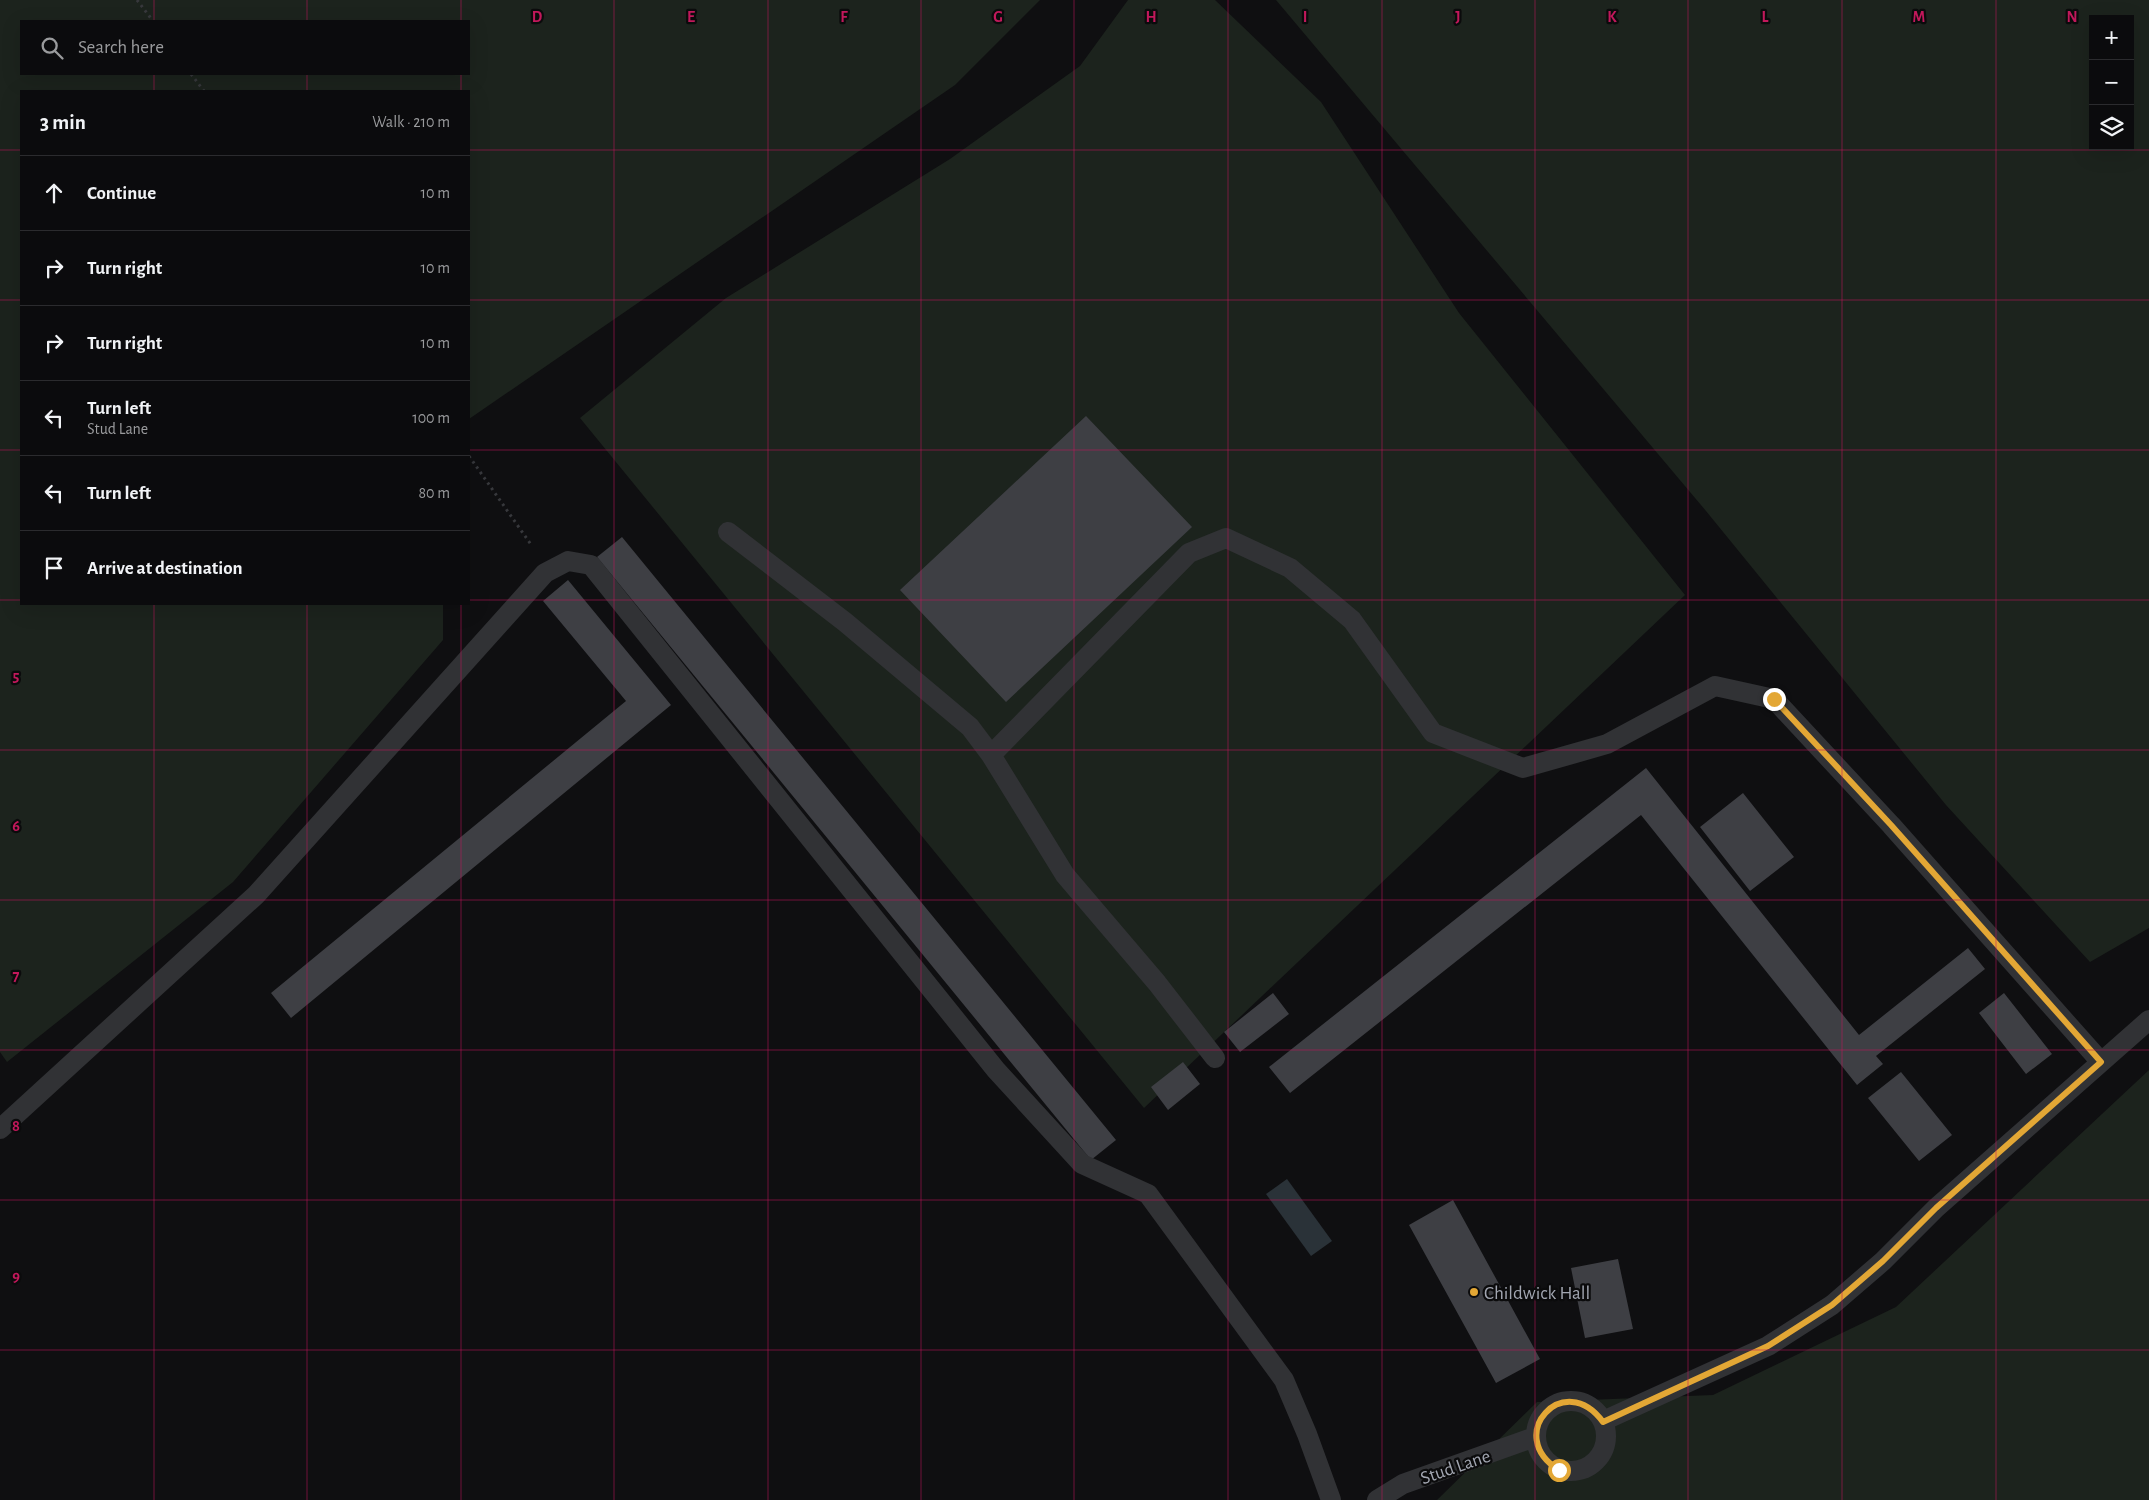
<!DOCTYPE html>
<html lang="en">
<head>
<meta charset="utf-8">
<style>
	:root { --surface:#0b0b0d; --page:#19191b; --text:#f1f3f6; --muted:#9a9b9d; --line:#2b2b2e }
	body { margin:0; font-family:"Alegreya Sans",sans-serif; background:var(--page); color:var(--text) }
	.controls { position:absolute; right:15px; top:15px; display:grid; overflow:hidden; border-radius:0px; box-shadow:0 5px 20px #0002 }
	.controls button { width:45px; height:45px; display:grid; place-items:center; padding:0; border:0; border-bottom:1px solid var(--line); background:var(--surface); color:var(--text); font:25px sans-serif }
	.stop { position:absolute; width:15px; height:15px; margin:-11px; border:4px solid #e3a735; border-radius:50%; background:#fff }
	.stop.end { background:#e3a735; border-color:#fff; box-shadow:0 1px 5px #0008 }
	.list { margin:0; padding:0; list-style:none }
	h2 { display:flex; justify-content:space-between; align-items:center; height:65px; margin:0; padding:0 20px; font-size:21px }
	h2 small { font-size:16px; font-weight:400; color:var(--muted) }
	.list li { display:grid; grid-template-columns:32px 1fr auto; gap:15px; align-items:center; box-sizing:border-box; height:75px; padding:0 20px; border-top:1px solid var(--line) }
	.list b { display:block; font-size:19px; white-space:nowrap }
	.list p { margin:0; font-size:16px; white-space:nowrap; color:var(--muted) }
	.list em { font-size:16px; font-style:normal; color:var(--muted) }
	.icon { flex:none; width:28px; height:28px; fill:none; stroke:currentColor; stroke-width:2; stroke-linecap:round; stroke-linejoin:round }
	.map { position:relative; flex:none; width:2149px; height:1500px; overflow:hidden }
	.search { position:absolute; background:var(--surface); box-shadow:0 5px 20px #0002; left:20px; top:20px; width:450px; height:55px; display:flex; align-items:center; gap:12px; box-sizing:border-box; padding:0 18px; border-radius:0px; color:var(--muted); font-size:19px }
	.panel { position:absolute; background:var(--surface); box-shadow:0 5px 20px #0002; left:20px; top:90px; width:450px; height:515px; border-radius:0px }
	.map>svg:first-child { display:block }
	.green { fill:#1c231d; fill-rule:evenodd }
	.water { fill:#2a3238 }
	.building { fill:#3e3f44 }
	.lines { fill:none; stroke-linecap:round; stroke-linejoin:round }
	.path { stroke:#37383c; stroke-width:3; stroke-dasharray:2.5 4; stroke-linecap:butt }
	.lane { stroke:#313235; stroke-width:20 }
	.route { stroke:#e3a735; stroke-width:6 }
	.grid { fill:none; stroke:#c2185b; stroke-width:1; stroke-opacity:0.55 }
	.poi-dot { fill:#e3a735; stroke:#0b0b0c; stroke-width:2 }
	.labels { text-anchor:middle; stroke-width:4.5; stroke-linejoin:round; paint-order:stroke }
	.poi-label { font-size:19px; fill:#a2a6b1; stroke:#0b0b0c; text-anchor:start }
	.street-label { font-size:19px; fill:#a2a6b1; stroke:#0b0b0c }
	.grid-label { font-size:16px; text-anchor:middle; font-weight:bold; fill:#c2185b; stroke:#0b0b0c; stroke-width:4.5; stroke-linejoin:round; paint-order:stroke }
</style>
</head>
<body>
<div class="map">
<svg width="2149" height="1500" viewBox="0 0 2149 1500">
	<rect width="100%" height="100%" fill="#0f0f11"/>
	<!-- green -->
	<path class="green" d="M0 0H1040L955 85 469 419V91H21V604H443V640L233 882 7 1062 0 1052ZM469 21V74H21V21Z
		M1128 0H1215L1321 102 1459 313 1685 595 1144 1108 580 418 726 298 950 159 1080 66Z
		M1276 0H2149V928L2090 962 1946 805 1706 511ZM2093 19H2130V146H2093Z
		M2149 1070V1500H1437L1537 1402 1713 1395 1896 1307Z"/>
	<!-- water -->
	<path class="water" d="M1287 1179 1332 1241 1311 1256 1266 1194Z"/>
	<!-- building -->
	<path class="building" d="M1086 416 1192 527 1006 702 900 590Z
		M622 537 1116 1140 1091 1160 597 557Z
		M568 580 671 705 291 1018 271 993 626 701 543 601Z
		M1646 768 1859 1035 1968 948 1985 969 1876 1056 1883 1064 1857 1085 1641 815 1290 1093 1269 1067Z
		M1743 793 1794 857 1750 891 1700 827Z
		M1273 993 1289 1014 1240 1052 1224 1032Z
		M2004 993 2052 1054 2026 1074 1979 1013Z
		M1183 1062 1200 1084 1168 1110 1151 1087Z
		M1901 1072 1952 1135 1919 1161 1868 1098Z
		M1453 1200 1540 1359 1496 1383 1409 1225Z
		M1618 1259 1633 1329 1585 1338 1571 1268Z"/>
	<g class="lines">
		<!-- path -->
		<path class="path" d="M137 0 153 21
			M191 74 204 91
			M469 456 532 546"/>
		<!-- lane -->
		<path class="lane" d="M728 532 845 622 970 727 991 755 1065 875 1157 983 1215 1058
			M991 755 1189 553 1226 538 1290 568 1352 620 1433 733 1523 768 1607 744 1715 686 1774 699 1891 825 2101 1062
			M0 1129 256 895 545 573 568 561 591 565 996 1070 1082 1164 1148 1194 1284 1380 1307 1434 1331 1500
			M1536 1436a35 35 0 1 1 70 0a35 35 0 1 1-70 0Z
			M1603 1421 1768 1346 1832 1305 1883 1261 1936 1208 2149 1020
			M1377 1500 1403 1484 1535 1437"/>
	</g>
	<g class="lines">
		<!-- route -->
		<path class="route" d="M1559 1470C1503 1436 1564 1368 1603 1422L1768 1346 1832 1305 1883 1261 1936 1208 2101 1062 1891 825 1774 699"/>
	</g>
	<!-- grid -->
	<path class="grid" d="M154 0V21M307 0V21M461 0V21M614 0V1500M768 0V1500M921 0V1500M1074 0V1500M1228 0V1500M1382 0V1500M1535 0V1500M1688 0V1500M1842 0V1500M1996 0V1500M154 74V91M307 74V91M461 74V91M0 150H21M469 150H2149M0 300H21M469 300H2149M0 450H21M469 450H2149M0 600H21M469 600H2149M154 604V1500M307 604V1500M461 604V1500M0 750H2149M0 900H2149M0 1050H2149M0 1200H2149M0 1350H2149"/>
	<!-- markers -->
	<circle class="poi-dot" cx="1474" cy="1292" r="5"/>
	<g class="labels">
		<!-- poi labels -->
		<g class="poi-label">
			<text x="1484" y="1299">Childwick Hall</text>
		</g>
		<!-- street labels -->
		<g class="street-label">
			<text transform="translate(1455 1466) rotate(-19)" y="7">Stud Lane</text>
		</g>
	</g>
	<g class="grid-label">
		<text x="537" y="22">D</text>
		<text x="691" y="22">E</text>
		<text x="844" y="22">F</text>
		<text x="998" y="22">G</text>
		<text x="1151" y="22">H</text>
		<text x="1305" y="22">I</text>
		<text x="1458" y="22">J</text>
		<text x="1612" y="22">K</text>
		<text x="1765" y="22">L</text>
		<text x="1919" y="22">M</text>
		<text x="2072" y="22">N</text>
		<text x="16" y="681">5</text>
		<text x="16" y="831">6</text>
		<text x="16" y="981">7</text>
		<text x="16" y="1131">8</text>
		<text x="16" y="1281">9</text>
	</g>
</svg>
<div class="controls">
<button>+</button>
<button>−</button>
<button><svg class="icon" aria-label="layers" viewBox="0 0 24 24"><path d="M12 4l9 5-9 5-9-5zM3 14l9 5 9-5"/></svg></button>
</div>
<div class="stop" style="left:1559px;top:1470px"></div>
<div class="stop end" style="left:1774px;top:699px"></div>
<div class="search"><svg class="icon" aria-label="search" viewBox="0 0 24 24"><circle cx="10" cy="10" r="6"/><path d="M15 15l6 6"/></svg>Search here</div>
<section class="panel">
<h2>3 min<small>Walk · 210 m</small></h2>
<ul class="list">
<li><svg class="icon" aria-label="ahead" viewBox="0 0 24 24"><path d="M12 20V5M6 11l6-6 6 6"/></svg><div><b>Continue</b></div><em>10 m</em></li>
<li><svg class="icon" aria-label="right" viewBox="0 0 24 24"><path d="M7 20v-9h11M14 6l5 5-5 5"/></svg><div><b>Turn right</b></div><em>10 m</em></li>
<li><svg class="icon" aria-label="right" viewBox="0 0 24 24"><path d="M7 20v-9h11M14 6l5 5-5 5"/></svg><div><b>Turn right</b></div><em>10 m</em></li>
<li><svg class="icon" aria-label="left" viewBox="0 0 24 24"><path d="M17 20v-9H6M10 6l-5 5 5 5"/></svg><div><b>Turn left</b><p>Stud Lane</p></div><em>100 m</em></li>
<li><svg class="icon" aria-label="left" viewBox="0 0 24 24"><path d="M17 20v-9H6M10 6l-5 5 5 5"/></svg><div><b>Turn left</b></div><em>80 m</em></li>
<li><svg class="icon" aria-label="arrive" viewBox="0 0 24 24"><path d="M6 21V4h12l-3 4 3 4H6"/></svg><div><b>Arrive at destination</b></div></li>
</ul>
</section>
</div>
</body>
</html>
